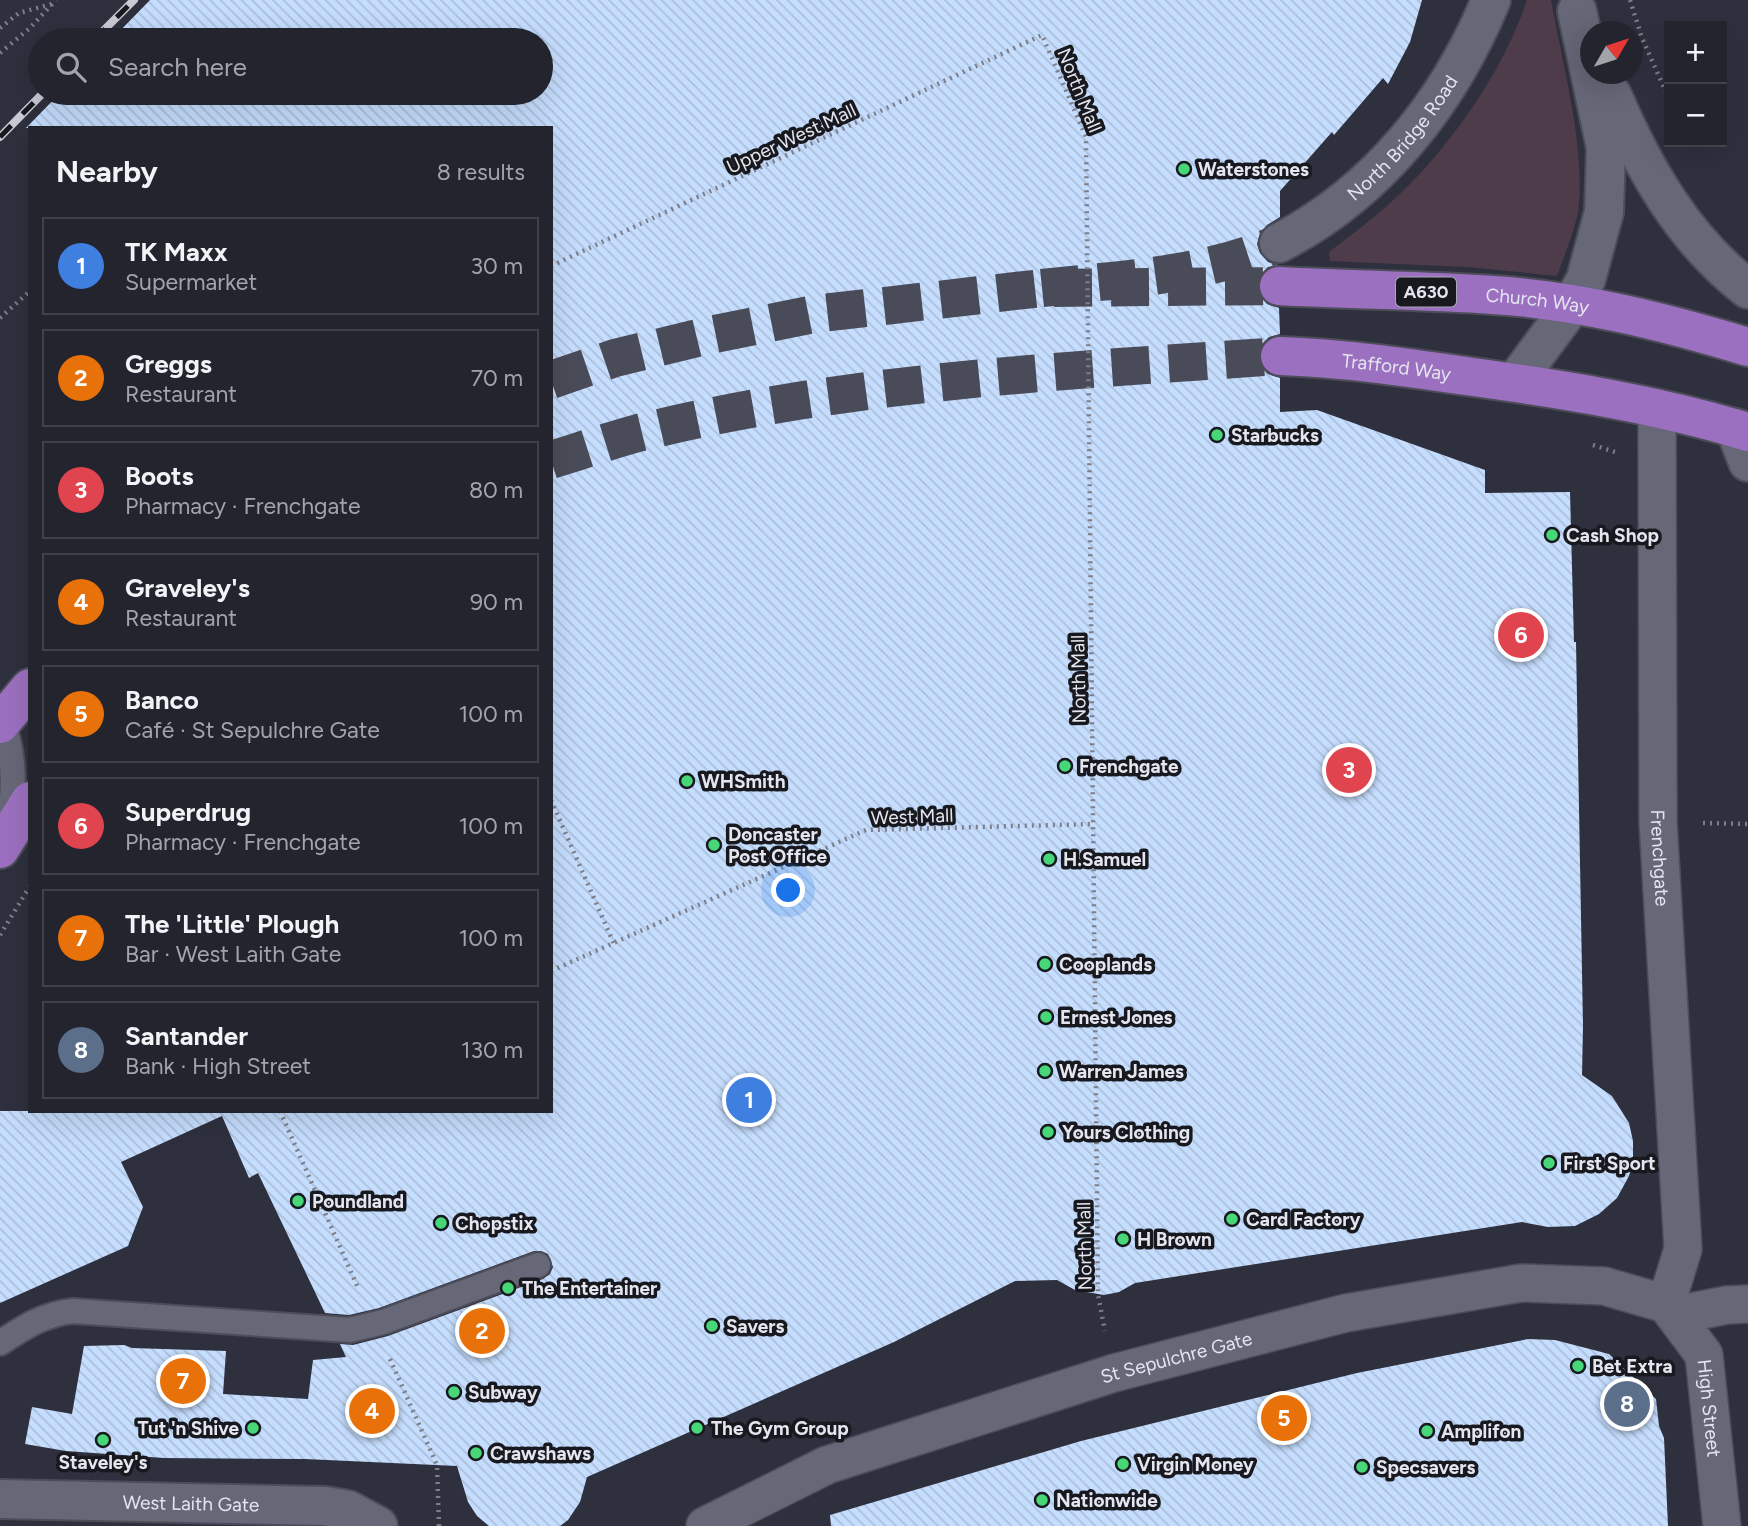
<!DOCTYPE html>
<html lang="en">
<head>
<meta charset="utf-8">
<style>
	:root { --surface:#23242e; --page:#2b2c36; --text:#f1f3f6; --muted:#a3a4aa; --line:#40414a; --accent:#8c9099 }
	body { margin:0; font-family:Figtree,sans-serif; background:var(--page); color:var(--text) }
	.controls { position:absolute; right:21px; top:21px; display:grid; overflow:hidden; border-radius:0px; box-shadow:0 7px 28px #0002 }
	.controls button { width:63px; height:63px; display:grid; place-items:center; padding:0; border:0; border-bottom:2px solid var(--line); background:var(--surface); color:var(--text); font:35px sans-serif }
	.compass { position:absolute; left:1580px; top:21px; width:63px; height:63px; border-radius:50%; background:var(--surface); box-shadow:0 7px 28px #0002; rotate:51deg }
	.you { position:absolute; left:789px; top:891px; width:24px; height:24px; margin:-18px; border:5px solid #fff; border-radius:50%; background:#1a73e8; box-shadow:0 0 0 10px #1a73e833 }
	.badge { display:grid; place-items:center; width:46px; height:46px; border-radius:50%; background:var(--accent); color:#fff; font-size:23px; font-weight:700 }
	.pin { position:absolute; translate:-50% -50%; border:4px solid #fff; box-shadow:0 2px 7px #0006 }
	.list { margin:0; padding:0; list-style:none }
	h2 { display:flex; justify-content:space-between; align-items:center; height:91px; margin:0; padding:0 28px; font-size:30px }
	h2 small { font-size:23px; font-weight:400; color:var(--muted) }
	.list li { display:grid; grid-template-columns:46px 1fr auto; gap:21px; align-items:center; box-sizing:border-box; height:98px; margin:0 14px 14px; padding:0 14px; border:2px solid var(--line); border-radius:0px }
	.list b { display:block; font-size:26px; white-space:nowrap }
	.list p { margin:0; font-size:23px; white-space:nowrap; color:var(--muted) }
	.list em { font-size:23px; font-style:normal; color:var(--muted) }
	.icon { flex:none; width:38px; height:38px; fill:none; stroke:currentColor; stroke-width:2; stroke-linecap:round; stroke-linejoin:round }
	.map { position:relative; flex:none; width:1748px; height:1526px; overflow:hidden }
	.search { position:absolute; background:var(--surface); box-shadow:0 7px 28px #0002; left:28px; top:28px; width:525px; height:77px; display:flex; align-items:center; gap:18px; box-sizing:border-box; padding:0 24px; border-radius:38px; color:var(--muted); font-size:26px }
	.panel { position:absolute; background:var(--surface); box-shadow:0 7px 28px #0002; left:28px; top:126px; width:525px; height:987px; border-radius:0px }
	.map>svg:first-child { display:block }
	.green { fill:#4f3c4a }
	.building { fill:url(#building-back-hatch) }
	.lines { fill:none; stroke-linecap:round; stroke-linejoin:round }
	.tertiary-tunnel { stroke:#4a4b58; stroke-width:38; stroke-dasharray:38 19; stroke-linecap:butt }
	.trunk-tunnel { stroke:#4a4b58; stroke-width:38; stroke-dasharray:38 19; stroke-linecap:butt }
	.service-casing { stroke:#4d4d59; stroke-width:28 }
	.pedestrian-casing { stroke:#4d4d59; stroke-width:40 }
	.minor-casing { stroke:#4d4d59; stroke-width:42 }
	.tertiary-casing { stroke:#4d4d59; stroke-width:42 }
	.trunk-casing { stroke:#4d4d59; stroke-width:42 }
	.path { stroke:#7d7e89; stroke-width:4.5; stroke-dasharray:2 5; stroke-linecap:butt }
	.service { stroke:#666777; stroke-width:24 }
	.pedestrian { stroke:#666777; stroke-width:37 }
	.minor { stroke:#666777; stroke-width:38 }
	.tertiary { stroke:#666777; stroke-width:38 }
	.trunk { stroke:#9c70c0; stroke-width:38 }
	.rail-casing { stroke:#c9cad4; stroke-width:8 }
	.rail { stroke:#18191f; stroke-width:5; stroke-dasharray:16; stroke-linecap:butt }
	.poi-dot { fill:#47d779; stroke:#18191f; stroke-width:2.5 }
	.labels { text-anchor:middle; stroke-width:7; stroke-linejoin:round; paint-order:stroke }
	.shield { fill:#18191f; stroke:#a7a8b0; stroke-width:2 }
	.shield-label { font-size:18px; font-weight:bold; fill:#e4e5ee }
	.street-label { font-size:19px; fill:#e4e5ee; stroke:#18191f }
	.poi-label { font-size:19px; font-weight:bold; fill:#e4e5ee; stroke:#18191f; text-anchor:start }
</style>
</head>
<body>
<div class="map">
<svg width="1748" height="1526" viewBox="0 0 1748 1526">
	<defs>
		<pattern id="building-back-hatch" width="6" height="6" patternUnits="userSpaceOnUse" patternTransform="scale(1.75)"><rect width="6" height="6" fill="#c5ddfe"/><path d="M-1 5l2 2M0 0l6 6M5-1l2 2" fill="none" stroke="#abbfd9"/></pattern>
	</defs>
	<rect width="100%" height="100%" fill="#2f303e"/>
	<!-- green -->
	<path class="green" d="M1527 0H1551C1562 61 1584 142 1579 203 1577 228 1565 252 1557 276L1468 267 1330 261 1329 252C1358 230 1387 208 1412 182 1460 132 1505 66 1527 0Z"/>
	<!-- building -->
	<path class="building" d="M150 0H1422L1410 42 1388 84 1383 78 1334 135 1332 132 1280 191V217L1267 225 1260 233 1257 244 1260 253 1268 262 1278 265 1268 267 1261 274 1257 286 1259 295 1267 304 1279 308 1280 334 1269 337 1262 344 1258 356 1261 367 1268 374 1280 378V412L1317 410 1485 470V493L1570 492 1574 642H1576L1577 699 1583 1026 1582 1075 1612 1096 1629 1123 1633 1141V1160L1629 1176 1617 1198 1599 1214 1575 1226 1548 1227 1522 1222 1135 1283 1119 1292 1104 1295 1075 1290 1057 1280 1015 1281 894 1342 587 1477 580 1502 568 1520 560 1526H489L477 1516 468 1502 457 1466 305 1459 164 1458 66 1451 25 1444 32 1407 72 1414 84 1346 124 1345 132 1348 226 1351 223 1394 308 1399 313 1360 346 1357 340 1344 353 1345 388 1336 543 1279 550 1274 553 1267 548 1254 541 1251H534L379 1308 349 1315 325 1313 258 1173 249 1178 222 1116 121 1162 143 1207 128 1246 0 1303V1111H551V128H26L60 93H541V40H111Z
		M1528 1339 1555 1340 1609 1354 1656 1399 1659 1426 1664 1438 1668 1526H831L830 1515 1081 1441 1357 1373Z"/>
	<g class="lines">
		<!-- tertiary-tunnel -->
		<path class="tertiary-tunnel" d="M1042 288C1121 279 1206 276 1279 243"/>
		<!-- trunk-tunnel -->
		<path class="trunk-tunnel" d="M551 380 615 358 710 335 814 314 1042 288 1279 286
			M551 460C580 451 609 441 638 433 848 381 1065 371 1280 356"/>
		<defs>
			<path id="service" d="M0 717C15 748 15 789 9 822
				M0 1343C24 1327 44 1314 73 1311L350 1330 383 1322 538 1265"/>
			<g id="pedestrian">
				<path id="s1" d="M1657 408 1658 822 1683 1249 1666 1304"/>
				<path id="s2" d="M1666 1304 1704 1355 1722 1526"/>
				<path d="M1676 1315 1727 1305 1748 1304"/>
				<path id="s3" d="M705 1526 827 1465 1114 1373 1346 1313 1521 1283 1604 1286 1666 1304"/>
			</g>
			<g id="minor">
				<path d="M1612 95C1644 169 1683 239 1748 289"/>
				<path d="M1572 305 1586 279 1604 212 1606 148 1577 11"/>
				<path d="M1735 428 1748 462"/>
				<path id="s4" d="M0 1499 325 1506 348 1510 378 1526"/>
			</g>
			<g id="tertiary">
				<path id="s5" d="M1279 243C1378 192 1449 102 1491 0"/>
				<path d="M1515 382 1572 305"/>
			</g>
			<g id="trunk">
				<path id="s6" d="M1279 286C1350 290 1422 290 1493 295 1579 300 1665 322 1748 347"/>
				<path id="s7" d="M1280 356C1342 358 1404 367 1466 376 1561 389 1656 404 1748 432"/>
				<path d="M0 724 30 688"/>
				<path d="M0 849 30 801"/>
			</g>
		</defs>
		<!-- service casing -->
		<use href="#service" class="service-casing"/>
		<!-- pedestrian casing -->
		<use href="#pedestrian" class="pedestrian-casing"/>
		<!-- minor casing -->
		<use href="#minor" class="minor-casing"/>
		<!-- tertiary casing -->
		<use href="#tertiary" class="tertiary-casing"/>
		<!-- trunk casing -->
		<use href="#trunk" class="trunk-casing"/>
		<!-- path -->
		<path class="path" d="M1630 0 1642 38 1669 99
			M0 28 19 13 52 4
			M0 53 30 28 56 0
			M551 266 1042 35 1086 137 1098 1295 1105 1331
			M0 318 30 291
			M1593 445 1615 452
			M551 800 614 944
			M1703 823 1748 824
			M0 935 30 886
			M551 971 866 830 1093 824
			M280 1111 359 1290
			M390 1359 437 1465 439 1526"/>
		<!-- service -->
		<use href="#service" class="service"/>
		<!-- pedestrian -->
		<use href="#pedestrian" class="pedestrian"/>
		<!-- minor -->
		<use href="#minor" class="minor"/>
		<!-- tertiary -->
		<use href="#tertiary" class="tertiary"/>
		<!-- trunk -->
		<use href="#trunk" class="trunk"/>
		<defs>
			<path id="rail" d="M94 40 134 0
				M0 137 43 93"/>
		</defs>
		<!-- rail casing -->
		<use href="#rail" class="rail-casing"/>
		<!-- rail -->
		<use href="#rail" class="rail"/>
	</g>
	<!-- markers -->
	<g class="poi-dot">
		<circle cx="1184" cy="169" r="7"/>
		<circle cx="1217" cy="435" r="7"/>
		<circle cx="1552" cy="535" r="7"/>
		<circle cx="1065" cy="766" r="7"/>
		<circle cx="687" cy="781" r="7"/>
		<circle cx="714" cy="845" r="7"/>
		<circle cx="1049" cy="859" r="7"/>
		<circle cx="1045" cy="964" r="7"/>
		<circle cx="1046" cy="1017" r="7"/>
		<circle cx="1045" cy="1071" r="7"/>
		<circle cx="1048" cy="1132" r="7"/>
		<circle cx="1549" cy="1163" r="7"/>
		<circle cx="298" cy="1201" r="7"/>
		<circle cx="1232" cy="1219" r="7"/>
		<circle cx="441" cy="1223" r="7"/>
		<circle cx="1123" cy="1239" r="7"/>
		<circle cx="508" cy="1288" r="7"/>
		<circle cx="712" cy="1326" r="7"/>
		<circle cx="1578" cy="1366" r="7"/>
		<circle cx="454" cy="1392" r="7"/>
		<circle cx="253" cy="1428" r="7"/>
		<circle cx="697" cy="1428" r="7"/>
		<circle cx="1427" cy="1431" r="7"/>
		<circle cx="103" cy="1440" r="7"/>
		<circle cx="476" cy="1453" r="7"/>
		<circle cx="1123" cy="1464" r="7"/>
		<circle cx="1362" cy="1467" r="7"/>
		<circle cx="1042" cy="1500" r="7"/>
	</g>
	<g class="labels">
		<!-- shield labels -->
		<rect class="shield" x="1396" y="277.5" width="60" height="29" rx="5"/>
		<g class="shield-label">
			<text x="1426" y="298">A630</text>
		</g>
		<!-- street labels -->
		<g class="street-label">
			<text transform="translate(1080 90) rotate(68)" y="7">North Mall</text>
			<text dy="7" stroke="none"><textPath href="#s5" startOffset="164">North Bridge Road</textPath></text>
			<text transform="translate(791 138) rotate(-25)" y="7">Upper West Mall</text>
			<text dy="7" stroke="none"><textPath href="#s6" startOffset="259">Church Way</textPath></text>
			<text dy="7" stroke="none"><textPath href="#s7" startOffset="117">Trafford Way</textPath></text>
			<text transform="translate(1078 679) rotate(-91)" y="7">North Mall</text>
			<text transform="translate(912 816) rotate(-2)" y="7">West Mall</text>
			<text dy="7" stroke="none"><textPath href="#s1" startOffset="450">Frenchgate</textPath></text>
			<text transform="translate(1084 1246) rotate(-91)" y="7">North Mall</text>
			<text dy="7" stroke="none"><textPath href="#s3" startOffset="502">St Sepulchre Gate</textPath></text>
			<text dy="7" stroke="none"><textPath href="#s2" startOffset="117">High Street</textPath></text>
			<text dy="7" stroke="none"><textPath href="#s4" startOffset="191">West Laith Gate</textPath></text>
		</g>
		<!-- poi labels -->
		<g class="poi-label">
			<text x="1198" y="176">Waterstones</text>
			<text x="1231" y="442">Starbucks</text>
			<text x="1566" y="542">Cash Shop</text>
			<text x="1079" y="773">Frenchgate</text>
			<text x="701" y="788">WHSmith</text>
			<text x="728" y="841">Doncaster<tspan x="728" dy="22">Post Office</tspan></text>
			<text x="1063" y="866">H.Samuel</text>
			<text x="1059" y="971">Cooplands</text>
			<text x="1060" y="1024">Ernest Jones</text>
			<text x="1059" y="1078">Warren James</text>
			<text x="1062" y="1139">Yours Clothing</text>
			<text x="1563" y="1170">First Sport</text>
			<text x="312" y="1208">Poundland</text>
			<text x="1246" y="1226">Card Factory</text>
			<text x="455" y="1230">Chopstix</text>
			<text x="1137" y="1246">H Brown</text>
			<text x="522" y="1295">The Entertainer</text>
			<text x="726" y="1333">Savers</text>
			<text x="1592" y="1373">Bet Extra</text>
			<text x="468" y="1399">Subway</text>
			<text x="239" y="1435" text-anchor="end">Tut 'n Shive</text>
			<text x="711" y="1435">The Gym Group</text>
			<text x="1441" y="1438">Amplifon</text>
			<text x="490" y="1460">Crawshaws</text>
			<text x="103" y="1469" text-anchor="middle">Staveley's</text>
			<text x="1137" y="1471">Virgin Money</text>
			<text x="1376" y="1474">Specsavers</text>
			<text x="1056" y="1507">Nationwide</text>
		</g>
	</g>
</svg>
<div class="controls">
<button>+</button>
<button>−</button>
</div>
<svg class="compass" viewBox="-18 -18 36 36"><path d="M0-13l5 13h-10z" fill="#e53935"/><path d="M0 13l5-13h-10z" fill="#a3a4aa"/></svg>
<div class="you"></div>
<div class="pin badge" style="left:749px;top:1100px;background:#3f7fe0">1</div>
<div class="pin badge" style="left:482px;top:1331px;background:#e8710a">2</div>
<div class="pin badge" style="left:1349px;top:770px;background:#e0444e">3</div>
<div class="pin badge" style="left:372px;top:1411px;background:#e8710a">4</div>
<div class="pin badge" style="left:1284px;top:1418px;background:#e8710a">5</div>
<div class="pin badge" style="left:1521px;top:635px;background:#e0444e">6</div>
<div class="pin badge" style="left:183px;top:1381px;background:#e8710a">7</div>
<div class="pin badge" style="left:1627px;top:1404px;background:#5c6f8a">8</div>
<div class="search"><svg class="icon" aria-label="search" viewBox="0 0 24 24"><circle cx="10" cy="10" r="6"/><path d="M15 15l6 6"/></svg>Search here</div>
<section class="panel">
<h2>Nearby<small>8 results</small></h2>
<ul class="list">
<li><span class="badge" style="background:#3f7fe0">1</span><div><b>TK Maxx</b><p>Supermarket</p></div><em>30 m</em></li>
<li><span class="badge" style="background:#e8710a">2</span><div><b>Greggs</b><p>Restaurant</p></div><em>70 m</em></li>
<li><span class="badge" style="background:#e0444e">3</span><div><b>Boots</b><p>Pharmacy · Frenchgate</p></div><em>80 m</em></li>
<li><span class="badge" style="background:#e8710a">4</span><div><b>Graveley's</b><p>Restaurant</p></div><em>90 m</em></li>
<li><span class="badge" style="background:#e8710a">5</span><div><b>Banco</b><p>Café · St Sepulchre Gate</p></div><em>100 m</em></li>
<li><span class="badge" style="background:#e0444e">6</span><div><b>Superdrug</b><p>Pharmacy · Frenchgate</p></div><em>100 m</em></li>
<li><span class="badge" style="background:#e8710a">7</span><div><b>The 'Little' Plough</b><p>Bar · West Laith Gate</p></div><em>100 m</em></li>
<li><span class="badge" style="background:#5c6f8a">8</span><div><b>Santander</b><p>Bank · High Street</p></div><em>130 m</em></li>
</ul>
</section>
</div>
</body>
</html>
